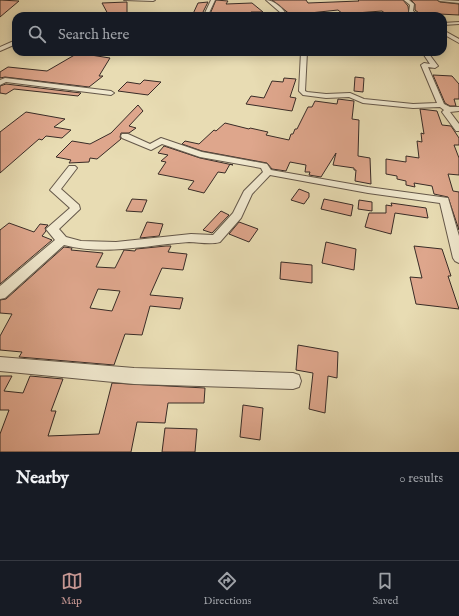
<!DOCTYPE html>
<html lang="en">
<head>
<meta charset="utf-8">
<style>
	:root { --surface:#171b24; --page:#20242c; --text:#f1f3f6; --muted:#9ea1a6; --line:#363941; --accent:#c59692 }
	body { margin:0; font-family:"IM FELL English",serif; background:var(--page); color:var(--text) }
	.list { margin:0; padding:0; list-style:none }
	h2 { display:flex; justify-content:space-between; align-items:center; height:52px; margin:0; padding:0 16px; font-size:17px }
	h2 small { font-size:13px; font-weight:400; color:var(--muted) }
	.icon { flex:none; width:22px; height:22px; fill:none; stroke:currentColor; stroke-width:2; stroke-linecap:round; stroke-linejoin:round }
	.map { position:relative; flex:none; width:459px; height:452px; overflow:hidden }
	.search { position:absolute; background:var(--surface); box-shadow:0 2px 10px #0003; left:12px; right:12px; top:12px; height:44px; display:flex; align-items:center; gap:10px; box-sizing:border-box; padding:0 14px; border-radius:12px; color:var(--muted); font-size:15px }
	.sheet { height:108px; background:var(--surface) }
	nav { display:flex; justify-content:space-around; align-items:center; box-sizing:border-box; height:56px; border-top:1px solid var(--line); background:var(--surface); font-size:11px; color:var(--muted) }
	nav a { display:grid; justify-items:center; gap:2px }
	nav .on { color:var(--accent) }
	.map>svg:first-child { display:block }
	.building { fill:#dea68c; stroke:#392c27; fill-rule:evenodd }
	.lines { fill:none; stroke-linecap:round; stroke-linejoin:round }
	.minor-casing { stroke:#65584a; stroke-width:2 }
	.minor { fill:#f0e8ce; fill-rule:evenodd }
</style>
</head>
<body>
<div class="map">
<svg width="459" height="452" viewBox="0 0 459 452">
	<rect width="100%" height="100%" fill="#e8dcb3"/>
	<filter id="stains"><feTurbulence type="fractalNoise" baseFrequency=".005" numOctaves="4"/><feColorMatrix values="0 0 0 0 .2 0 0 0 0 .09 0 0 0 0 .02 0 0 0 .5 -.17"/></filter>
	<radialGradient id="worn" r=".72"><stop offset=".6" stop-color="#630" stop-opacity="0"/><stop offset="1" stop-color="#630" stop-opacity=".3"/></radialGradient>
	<!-- building -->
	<path class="building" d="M0 0 19 1 0 17Z
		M216 0 228 1 226 4 252 3 263 12H251L254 16H243L240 13 210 14Z
		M272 0H306L308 3 359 1 358 0H403L408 6 409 14H386L382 11 343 14 338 10 291 15Z
		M411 0H437L440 2 459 4V15L419 13 415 10V4Z
		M127 2V14H120V16H109L102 3Z
		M208 2 201 16H192L198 3Z
		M78 53 110 58 99 76H103L89 87 5 77 0 78V72L8 67 47 71Z
		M433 75 452 76 459 84V99H454L456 106H450L445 103Z
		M355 77 364 78 363 92 354 91Z
		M284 78 296 79 290 97 296 98 292 111 246 104 251 96 264 98 272 81 283 82Z
		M144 80 161 82 148 95 118 91 127 82 140 84Z
		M6 84 81 93 78 96 14 89 6 94 0 93V86Z
		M338 99 354 101 352 119 359 120 358 156 370 158 371 184 355 181 356 170H354V168L333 165 336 153 321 177 309 175 310 172H305L306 165 290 162 286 171 272 169 267 163 202 151 182 144 185 141 199 144 214 130 216 131 225 123 249 129 250 128 268 132 266 135 289 140 291 134H293L295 129H297L308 107H312L315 101 337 104Z
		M138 105 143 111 129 126 136 128 129 133H121L120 137 121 139 97 159 90 158 89 162 69 163 71 160 56 157 72 141 90 144 111 133Z
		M420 109 437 111 442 125 451 126 459 138V145H454L459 158V175L448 174 453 191 459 192V230L448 197 434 194 432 186 414 183 415 187 406 185V181L397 179V176L386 174V159L406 162V156L419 158 417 141 422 142 421 133 424 134Z
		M26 112 65 119 54 127 71 130 62 138 46 136 42 140 39 139 0 173V132Z
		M164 146 200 158 233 165 230 164 225 173 218 172 204 193 188 189 194 181 158 174 166 162 161 161 168 155 158 153Z
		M299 189 309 193V197L304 204 291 200Z
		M132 199 147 200 142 212 126 211Z
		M324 199 353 205 351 216 321 209Z
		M359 200 372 202V211L358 209Z
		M391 203 426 208 428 218 395 213 391 234 365 227 369 213H386V205L392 206Z
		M221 211 229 215 212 233 203 230Z
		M147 222 163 224 159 236 140 238Z
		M239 222 258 229 249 242 229 234Z
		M9 223 34 232 40 224 48 225 45 228 46 231 42 236 52 240 0 284V230Z
		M326 242 356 249 354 270 322 263Z
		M166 246H171L168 252 187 254 183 270 162 268 150 295 183 298 180 309 150 306 142 335 125 334 114 365 19 357 22 352 0 350V336L12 314 0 313V300L6 299 64 247 72 248 71 250 103 253 96 267 115 268 124 250 135 251 136 249ZM98 289 120 291 112 311 90 308Z
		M414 246 442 249 451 276H448L459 309 416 304 410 277 422 278Z
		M281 262 312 265V283L280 279Z
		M298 345 338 352 337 378 328 376 325 413 309 409 313 373 296 370Z
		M0 376H12L4 391 23 393 30 376 63 379 51 411H56L48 436 99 434 112 383 205 388 204 403H168L165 423 137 422 131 452H0V434L9 410H0Z
		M243 405 263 408 260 440 240 437Z
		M165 428 197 429 195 452H162Z"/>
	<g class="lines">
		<defs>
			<path id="minor" d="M124 0H155L153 1Z
				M211 0H215L209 13H205Z
				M266 0C274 0 284 9 287 16H283L281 13Z
				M404 0H409L414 4 413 11 420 16H415L409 12 410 5Z
				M438 0 459 1V3L440 1Z
				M459 22V24L443 25V23Z
				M443 30 459 39V43L443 34Z
				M16 40V44L0 51V47Z
				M301 52H307L305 91 307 92 326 94 350 93 364 99 413 104 437 103 421 65 424 63 430 64 424 55 429 54 438 66 435 68 428 67 444 104 450 107H459V111L450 112 459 124V131H456L442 112 444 110 440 107 413 108 363 103 349 97 326 98 303 95 299 91Z
				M5 78 111 91 114 93 111 95 6 82 0 85V80Z
				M122 134H128L150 144 161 138 202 152 267 164 271 170 368 187 448 198 459 236V263L455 261 453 258 440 203 368 193 270 175 252 194 241 218 220 242C210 245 199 242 189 242 147 245 106 256 64 245L5 298 0 299V286L55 240 46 229 70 208 50 190 69 166H75L77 168 61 189 79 205 80 209 59 229 66 237 81 241 116 242 191 234 213 235 233 213 244 191 263 172 261 168 200 157 162 144 151 150 122 138 121 136Z
				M0 357 134 368 293 373 299 375 301 381 299 387 293 389 134 384 0 371Z"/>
		</defs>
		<!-- minor casing -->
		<use href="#minor" class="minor-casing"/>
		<!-- minor -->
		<use href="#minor" class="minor"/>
	</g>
	<rect width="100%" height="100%" filter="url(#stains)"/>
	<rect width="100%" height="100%" fill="url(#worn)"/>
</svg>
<div class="search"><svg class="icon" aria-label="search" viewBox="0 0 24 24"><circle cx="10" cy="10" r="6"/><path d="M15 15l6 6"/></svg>Search here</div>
</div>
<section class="sheet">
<h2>Nearby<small>0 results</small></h2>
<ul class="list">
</ul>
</section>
<nav>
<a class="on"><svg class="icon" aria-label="map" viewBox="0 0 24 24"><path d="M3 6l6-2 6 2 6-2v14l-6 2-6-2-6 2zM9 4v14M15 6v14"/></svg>Map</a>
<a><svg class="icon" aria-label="directions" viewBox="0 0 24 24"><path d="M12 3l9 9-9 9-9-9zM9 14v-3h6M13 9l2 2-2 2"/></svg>Directions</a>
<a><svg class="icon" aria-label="saved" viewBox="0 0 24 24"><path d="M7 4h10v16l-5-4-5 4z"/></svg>Saved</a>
</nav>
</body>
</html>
